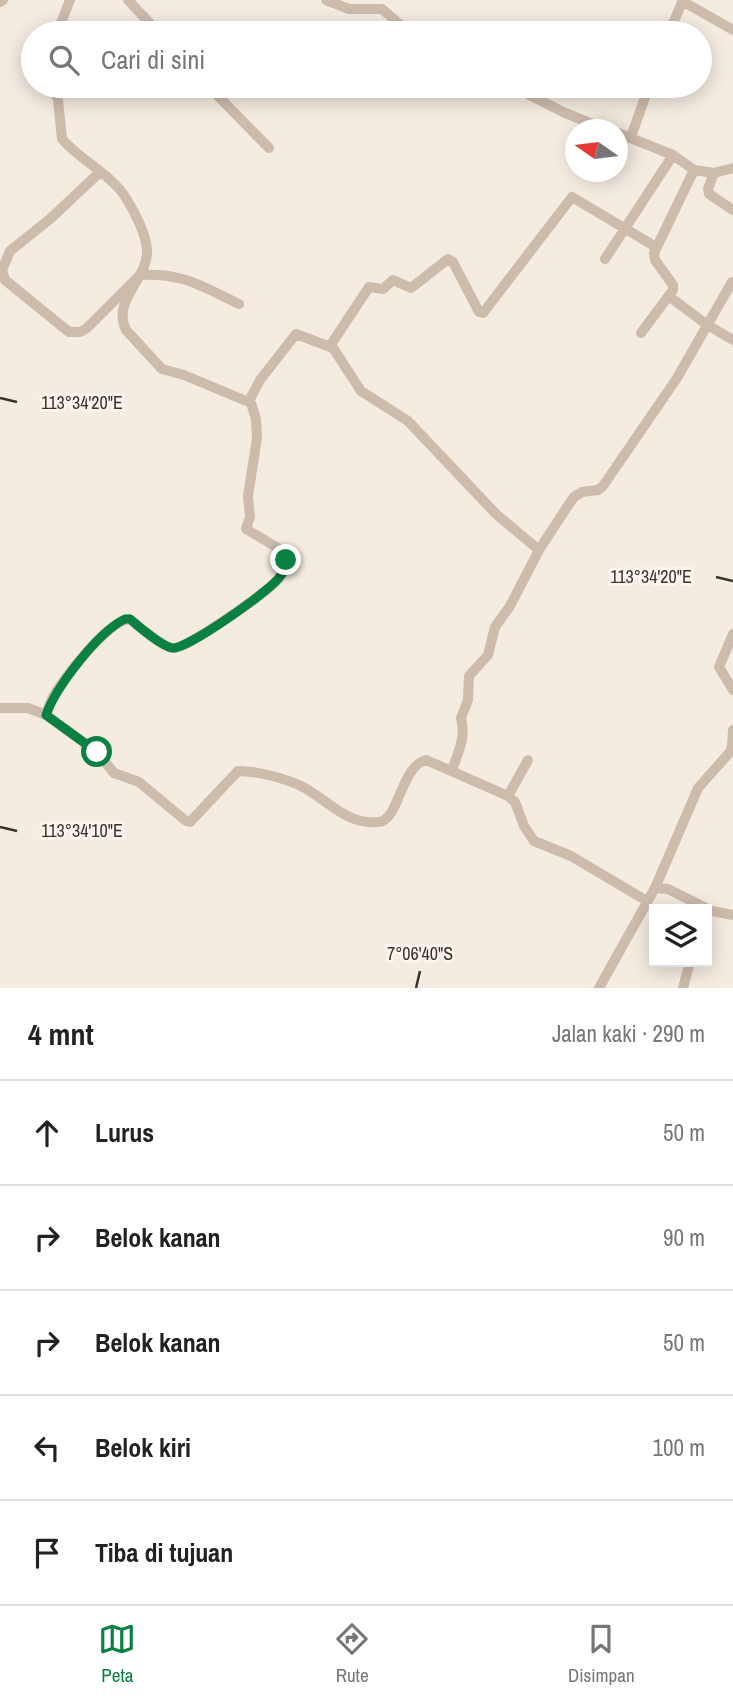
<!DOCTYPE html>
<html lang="id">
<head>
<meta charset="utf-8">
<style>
	:root { --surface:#fff; --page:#f2f2f2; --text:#222; --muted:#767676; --line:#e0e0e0; --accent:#0b8043 }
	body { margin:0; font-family:"Archivo Narrow",sans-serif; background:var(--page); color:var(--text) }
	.controls { position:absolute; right:21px; bottom:21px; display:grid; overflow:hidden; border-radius:0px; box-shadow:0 4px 18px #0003 }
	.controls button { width:63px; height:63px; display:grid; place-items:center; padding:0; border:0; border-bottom:2px solid var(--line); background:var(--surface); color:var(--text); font:35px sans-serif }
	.compass { position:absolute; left:565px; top:119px; width:63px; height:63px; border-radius:50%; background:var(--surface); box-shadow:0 4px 18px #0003; rotate:284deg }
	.stop { position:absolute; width:21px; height:21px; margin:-16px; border:5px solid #0b8043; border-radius:50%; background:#fff }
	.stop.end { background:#0b8043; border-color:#fff; box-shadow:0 2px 7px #0008 }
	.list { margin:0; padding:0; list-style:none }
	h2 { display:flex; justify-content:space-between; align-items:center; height:91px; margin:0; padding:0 28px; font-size:30px }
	h2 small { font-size:23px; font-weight:400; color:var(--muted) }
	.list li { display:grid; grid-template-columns:46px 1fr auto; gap:21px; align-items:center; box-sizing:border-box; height:105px; padding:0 28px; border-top:2px solid var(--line) }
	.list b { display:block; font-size:26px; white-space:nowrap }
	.list em { font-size:23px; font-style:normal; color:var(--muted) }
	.icon { flex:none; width:38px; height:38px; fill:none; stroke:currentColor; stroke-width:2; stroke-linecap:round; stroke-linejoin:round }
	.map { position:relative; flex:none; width:733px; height:988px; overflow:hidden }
	.search { position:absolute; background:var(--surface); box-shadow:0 4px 18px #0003; left:21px; right:21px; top:21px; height:77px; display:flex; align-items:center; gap:18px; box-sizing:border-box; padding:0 24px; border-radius:38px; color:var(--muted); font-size:26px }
	.sheet { height:616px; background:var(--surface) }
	nav { display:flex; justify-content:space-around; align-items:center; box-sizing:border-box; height:98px; border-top:2px solid var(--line); background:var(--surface); font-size:19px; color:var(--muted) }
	nav a { display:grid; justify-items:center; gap:4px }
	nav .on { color:var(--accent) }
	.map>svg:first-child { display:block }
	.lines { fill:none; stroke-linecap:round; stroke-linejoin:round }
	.minor { stroke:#cdbbac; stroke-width:10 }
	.route { stroke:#0b8043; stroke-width:9 }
	.ticks { fill:none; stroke:#3b302b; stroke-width:2.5 }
	.ticks-label { font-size:18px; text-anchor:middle; fill:#3b302b; stroke:#fbf5ee; stroke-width:6; stroke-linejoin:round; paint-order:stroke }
</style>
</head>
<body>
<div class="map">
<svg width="733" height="988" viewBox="0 0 733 988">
	<rect width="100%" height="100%" fill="#f4ebe1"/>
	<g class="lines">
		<!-- minor -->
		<path class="minor" d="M128 0 159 33
			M326 0 349 9H382L410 33
			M682 1 733 30
			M0 2 3 0
			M577 26 594 33
			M57 33 70 0
			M669 33 683 0
			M208 86 269 148
			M512 86 563 112 607 130
			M618 133 673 155 694 170 714 173 733 168
			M631 137 649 86
			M100 172 50 219 10 251 2 270 5 280 69 332H80L87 328 140 275C182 272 203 287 239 304
			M714 173 708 189 709 194 733 210
			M605 259 673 155
			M670 297 706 324 733 340
			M641 333 673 290V285L655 260 654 253 694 170
			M330 346 369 287 383 289 393 280 411 288 448 259 453 262 479 312 483 313 572 197 656 247
			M249 401 260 380 296 334 333 348 361 391 408 421 496 514 539 550
			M733 634 719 667 733 690
			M0 708H28L46 715 97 752 114 773 139 782 186 821 190 822 238 771C257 771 284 778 301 786 327 799 347 826 379 822 399 820 401 766 426 760L508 796 515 802 524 826 534 841 571 856 647 901
			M46 715C48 710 49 704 52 699 61 680 109 620 129 619 139 626 165 650 175 648 191 645 270 591 280 577 287 569 286 561 283 551L246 529 250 517 248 496 257 438 256 419 251 403 184 375 162 369 126 330C111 300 149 279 147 249 146 234 134 211 126 198 111 174 81 161 62 139L58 100 52 86
			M452 770C459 750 466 738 461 718L468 700 469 676 488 655 495 627 510 606 539 550 569 504 574 497 582 492 598 490 603 486 677 378 732 282
			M508 796 528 760
			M655 888 698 788 730 752 732 746 733 730
			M599 988 655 888 668 889 712 911 733 915
			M683 988 690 962"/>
	</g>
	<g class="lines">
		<!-- route -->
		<path class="route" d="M97 752 46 715C56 687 98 632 125 619H130C138 626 165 649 174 648 190 647 272 590 281 575 285 571 285 566 286 560"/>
	</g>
	<!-- ticks -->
	<path class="ticks" d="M0 398 17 402M716 577 733 581M0 827 17 831M416 988 420 971"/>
	<g class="ticks-label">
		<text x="82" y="409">113°34'20"E</text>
		<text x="651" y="583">113°34'20"E</text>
		<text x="82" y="837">113°34'10"E</text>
		<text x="420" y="960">7°06'40"S</text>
	</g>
</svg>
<div class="controls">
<button><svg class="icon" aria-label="layers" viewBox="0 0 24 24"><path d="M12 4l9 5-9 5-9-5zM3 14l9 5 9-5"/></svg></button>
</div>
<svg class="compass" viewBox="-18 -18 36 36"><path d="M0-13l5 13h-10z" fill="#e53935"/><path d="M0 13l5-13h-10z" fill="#767676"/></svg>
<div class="stop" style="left:97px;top:752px"></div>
<div class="stop end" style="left:286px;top:560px"></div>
<div class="search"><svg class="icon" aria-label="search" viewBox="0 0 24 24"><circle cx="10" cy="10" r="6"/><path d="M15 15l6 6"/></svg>Cari di sini</div>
</div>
<section class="sheet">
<h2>4 mnt<small>Jalan kaki · 290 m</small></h2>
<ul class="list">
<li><svg class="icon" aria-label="ahead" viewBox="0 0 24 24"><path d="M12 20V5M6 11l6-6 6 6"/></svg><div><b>Lurus</b></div><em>50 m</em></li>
<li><svg class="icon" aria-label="right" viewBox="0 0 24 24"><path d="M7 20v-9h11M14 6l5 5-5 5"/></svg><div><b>Belok kanan</b></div><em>90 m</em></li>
<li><svg class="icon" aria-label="right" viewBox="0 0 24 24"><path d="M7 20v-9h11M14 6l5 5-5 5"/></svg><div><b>Belok kanan</b></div><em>50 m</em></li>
<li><svg class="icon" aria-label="left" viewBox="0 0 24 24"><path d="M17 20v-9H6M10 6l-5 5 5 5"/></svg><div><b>Belok kiri</b></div><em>100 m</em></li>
<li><svg class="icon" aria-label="arrive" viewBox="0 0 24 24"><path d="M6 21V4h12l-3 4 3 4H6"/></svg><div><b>Tiba di tujuan</b></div></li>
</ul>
</section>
<nav>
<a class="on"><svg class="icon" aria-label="map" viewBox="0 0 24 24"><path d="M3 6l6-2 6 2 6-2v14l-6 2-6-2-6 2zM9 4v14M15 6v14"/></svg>Peta</a>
<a><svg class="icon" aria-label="directions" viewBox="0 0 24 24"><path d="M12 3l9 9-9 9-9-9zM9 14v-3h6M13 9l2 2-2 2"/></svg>Rute</a>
<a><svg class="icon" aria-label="saved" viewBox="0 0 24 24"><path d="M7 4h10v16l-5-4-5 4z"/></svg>Disimpan</a>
</nav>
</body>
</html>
